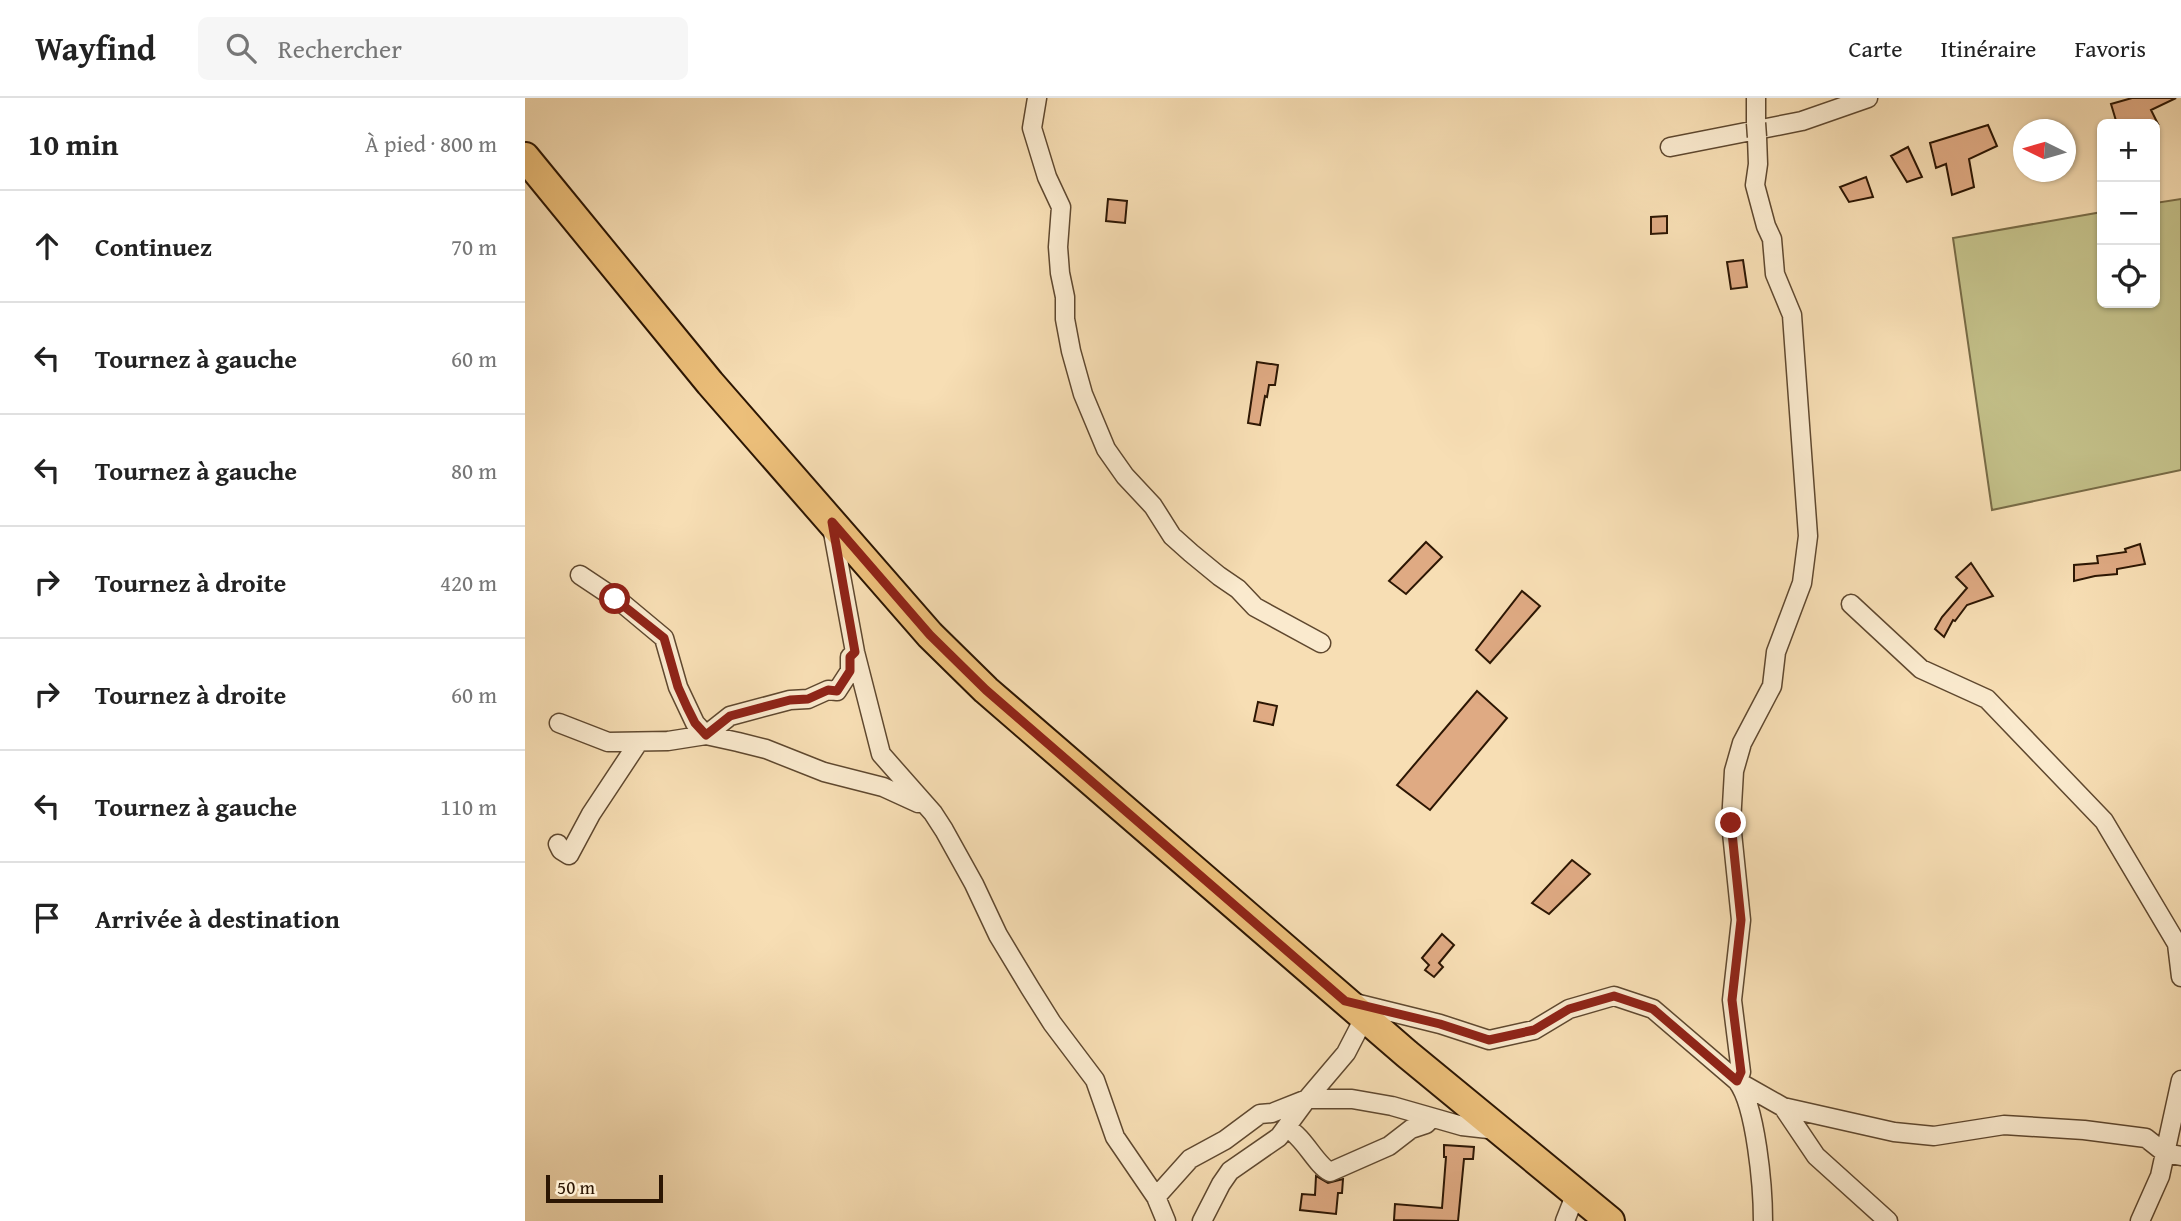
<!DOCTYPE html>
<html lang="fr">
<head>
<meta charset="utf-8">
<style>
	:root { --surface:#fff; --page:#f6f6f6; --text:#222; --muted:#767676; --line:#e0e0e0 }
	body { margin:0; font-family:"Gentium Book Plus",serif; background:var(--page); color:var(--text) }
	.controls { position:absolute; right:21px; top:21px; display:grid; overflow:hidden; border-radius:10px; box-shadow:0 2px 5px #0004 }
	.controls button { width:63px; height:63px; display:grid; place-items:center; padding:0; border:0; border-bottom:2px solid var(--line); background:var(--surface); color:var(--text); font:35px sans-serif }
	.compass { position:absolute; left:1488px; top:21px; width:63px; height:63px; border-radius:50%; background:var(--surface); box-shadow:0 2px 5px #0004; rotate:275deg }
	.scale { position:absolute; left:21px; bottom:18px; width:117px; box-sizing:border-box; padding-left:7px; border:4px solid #2c1603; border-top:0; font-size:19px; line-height:24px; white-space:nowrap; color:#2c1603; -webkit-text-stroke:5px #faeace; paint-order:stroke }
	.stop { position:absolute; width:21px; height:21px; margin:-16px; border:5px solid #8f2418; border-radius:50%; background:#fff }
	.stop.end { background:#8f2418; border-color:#fff; box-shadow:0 2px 7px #0008 }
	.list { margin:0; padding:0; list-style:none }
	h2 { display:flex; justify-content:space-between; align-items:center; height:91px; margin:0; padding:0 28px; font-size:30px }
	h2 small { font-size:23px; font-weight:400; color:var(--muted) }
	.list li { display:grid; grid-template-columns:46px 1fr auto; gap:21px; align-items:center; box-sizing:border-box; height:112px; padding:0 28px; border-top:2px solid var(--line) }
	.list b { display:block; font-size:26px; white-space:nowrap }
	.list em { font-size:23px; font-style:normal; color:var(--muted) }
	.icon { flex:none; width:38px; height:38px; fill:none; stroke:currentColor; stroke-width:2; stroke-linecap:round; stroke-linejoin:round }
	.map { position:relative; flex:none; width:1656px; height:1123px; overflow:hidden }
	header { display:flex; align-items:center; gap:42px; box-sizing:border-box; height:98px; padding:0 35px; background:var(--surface); border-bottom:2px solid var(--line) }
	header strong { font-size:33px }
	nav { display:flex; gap:38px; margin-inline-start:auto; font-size:24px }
	.search { width:490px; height:63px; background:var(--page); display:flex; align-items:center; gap:18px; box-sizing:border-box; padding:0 24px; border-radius:10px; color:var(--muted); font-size:26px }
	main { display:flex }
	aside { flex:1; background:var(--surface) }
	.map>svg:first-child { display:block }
	.green { fill:#c3c089; stroke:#786b46; stroke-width:2 }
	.building { fill:#dfaa83; stroke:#2c1603; stroke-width:2 }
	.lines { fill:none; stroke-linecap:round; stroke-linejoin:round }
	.street-casing { stroke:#5f482f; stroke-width:21 }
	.primary-casing { stroke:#2c1603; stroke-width:32 }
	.street { stroke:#faeace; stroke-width:18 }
	.primary { stroke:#ecbf7a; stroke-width:28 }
	.street-bridge-casing { stroke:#5f482f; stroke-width:21; stroke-linecap:butt }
	.street-bridge { stroke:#faeace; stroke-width:18 }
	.route { stroke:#8f2418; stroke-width:9 }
</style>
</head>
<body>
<header>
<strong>Wayfind</strong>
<div class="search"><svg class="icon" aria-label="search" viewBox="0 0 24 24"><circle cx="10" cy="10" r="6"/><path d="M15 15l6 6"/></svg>Rechercher</div>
<nav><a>Carte</a><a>Itinéraire</a><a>Favoris</a></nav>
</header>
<main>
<aside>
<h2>10 min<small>À pied · 800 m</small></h2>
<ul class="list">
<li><svg class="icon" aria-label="ahead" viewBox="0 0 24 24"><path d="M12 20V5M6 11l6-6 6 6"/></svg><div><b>Continuez</b></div><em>70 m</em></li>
<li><svg class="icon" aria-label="left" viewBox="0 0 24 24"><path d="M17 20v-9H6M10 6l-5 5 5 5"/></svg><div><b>Tournez à gauche</b></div><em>60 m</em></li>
<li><svg class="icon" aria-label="left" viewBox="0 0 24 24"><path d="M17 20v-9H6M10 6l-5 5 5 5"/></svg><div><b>Tournez à gauche</b></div><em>80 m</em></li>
<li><svg class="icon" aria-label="right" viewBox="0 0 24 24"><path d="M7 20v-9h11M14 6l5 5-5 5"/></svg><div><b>Tournez à droite</b></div><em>420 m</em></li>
<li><svg class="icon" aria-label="right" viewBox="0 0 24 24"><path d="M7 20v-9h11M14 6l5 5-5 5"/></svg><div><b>Tournez à droite</b></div><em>60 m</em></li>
<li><svg class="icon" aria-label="left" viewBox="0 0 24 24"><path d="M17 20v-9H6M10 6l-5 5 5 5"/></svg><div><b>Tournez à gauche</b></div><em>110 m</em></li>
<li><svg class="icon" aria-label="arrive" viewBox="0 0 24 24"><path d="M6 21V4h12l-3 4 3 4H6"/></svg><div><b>Arrivée à destination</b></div></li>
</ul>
</aside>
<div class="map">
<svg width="1656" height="1123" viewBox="0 0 1656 1123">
	<rect width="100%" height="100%" fill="#f7deb4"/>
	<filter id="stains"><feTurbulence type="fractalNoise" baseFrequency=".00286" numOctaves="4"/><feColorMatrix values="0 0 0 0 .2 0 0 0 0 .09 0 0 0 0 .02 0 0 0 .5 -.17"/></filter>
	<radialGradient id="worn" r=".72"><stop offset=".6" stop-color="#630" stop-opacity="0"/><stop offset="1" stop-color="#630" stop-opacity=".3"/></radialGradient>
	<!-- green -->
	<path class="green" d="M1656 101V372L1467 412 1428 140 1577 114V205H1630V105Z"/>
	<!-- building -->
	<path class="building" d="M1607 0H1651L1626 12 1633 26H1592L1586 6Z
		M1463 27 1472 48 1444 61 1449 89 1427 97 1421 66 1411 70 1405 45Z
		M1383 49 1397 79 1382 84 1366 58Z
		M1341 79 1348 99 1324 104 1315 89Z
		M583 101 602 103 600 125 581 123Z
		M1142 118V135L1126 136V119Z
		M1218 162 1222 189 1206 191 1202 164Z
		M732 264 753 267 750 287H744L742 299 740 298 735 327 723 325Z
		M901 444 917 459 881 496 864 483Z
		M1615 446 1620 466 1592 471V476L1570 478 1549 483V467L1573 465 1572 458 1601 454 1600 451Z
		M1446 465 1468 498 1442 507 1430 523 1428 522 1419 539 1410 531 1417 519 1442 490 1431 479Z
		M997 493 1015 508 965 565 951 552Z
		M952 593 982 620 905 712 872 687Z
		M733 604 752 608 748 627 729 623Z
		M1047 762 1065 776 1024 816 1007 805Z
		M917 836 929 847 914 865 918 869 909 879 900 872 904 867 897 860Z
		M919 1047 949 1049 948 1061H939L933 1123 869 1122 870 1106 917 1110 921 1059H919Z
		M791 1078 803 1085 818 1081 817 1095H813L811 1116 775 1112 777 1096 790 1097Z"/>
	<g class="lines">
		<defs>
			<path id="street" d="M512 0 507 30 522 79 536 109 533 149 535 175 540 199V221L546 253 558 296 581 351 600 378 628 408 647 438 666 455 694 478 713 491 730 509 796 545
				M1231 25V0
				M1232 39 1233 66 1230 87 1241 128 1247 141 1250 176 1267 217 1283 438 1277 485 1251 554 1247 588 1217 645 1209 673 1206 725 1216 822 1207 902 1216 974 1212 983C1231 1007 1238 1090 1238 1123
				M1145 49 1277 23 1343 0
				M307 429 330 554 356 656 408 715 419 732 449 786 473 837 505 890 527 925 570 982 590 1039 631 1099 641 1123
				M55 477 97 505 139 540 153 589 170 625 181 637 205 618 265 602 283 601 303 592 312 593 325 573V559L330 554
				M1326 506 1396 571 1462 601 1579 723 1652 846 1656 879
				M34 625 83 644 143 643 181 637 213 644 241 651 299 674 358 689 393 705
				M33 746 36 752 44 757 66 716 113 645
				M830 905 915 926 964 942 1009 932 1044 911 1089 898 1128 911 1212 983 1258 1009 1291 1058 1363 1123
				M1258 1009 1369 1034 1409 1038 1479 1027 1559 1032 1621 1040 1640 1055 1656 1058
				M762 1030C779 1039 791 1067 805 1074L864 1048 886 1031 901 1026 907 1020
				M631 1099 665 1061 700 1042 735 1016 747 1015 782 1001 821 955 836 926 841 921
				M677 1123 696 1086 705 1073 754 1039 782 1001H827L867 1008 937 1028 972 1032
				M1040 1123 1051 1095
				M1615 1123 1635 1078 1656 982"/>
			<path id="primary" d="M0 59 185 285 405 537 461 592 882 956 1085 1123"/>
		</defs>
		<!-- street casing -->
		<use href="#street" class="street-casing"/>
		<!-- primary casing -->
		<use href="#primary" class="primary-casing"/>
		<!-- street -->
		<use href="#street" class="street"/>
		<!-- primary -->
		<use href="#primary" class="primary"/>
		<defs>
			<path id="street-bridge" d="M1231 25 1232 39"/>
		</defs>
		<!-- street-bridge casing -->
		<use href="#street-bridge" class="street-bridge-casing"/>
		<!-- street-bridge -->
		<use href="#street-bridge" class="street-bridge"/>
	</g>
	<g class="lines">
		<!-- route -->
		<path class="route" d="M90 501 139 540 153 589 162 609 170 625 181 637 205 618 265 602 283 601 303 592 312 593 325 573V559L330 554 307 424 405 537 461 592 820 903 915 926 964 942 1009 932 1044 911 1089 898 1128 911 1212 983 1216 974 1207 902 1216 822 1206 725"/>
	</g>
	<rect width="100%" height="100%" filter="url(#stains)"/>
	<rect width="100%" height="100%" fill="url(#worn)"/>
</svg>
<div class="controls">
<button>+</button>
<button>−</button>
<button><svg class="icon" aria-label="locate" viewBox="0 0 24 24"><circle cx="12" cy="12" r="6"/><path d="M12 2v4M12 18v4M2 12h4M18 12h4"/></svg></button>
</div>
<svg class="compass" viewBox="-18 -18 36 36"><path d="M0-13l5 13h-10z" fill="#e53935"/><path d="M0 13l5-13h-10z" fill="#767676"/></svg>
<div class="scale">50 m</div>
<div class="stop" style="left:90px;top:501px"></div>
<div class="stop end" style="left:1206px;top:725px"></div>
</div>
</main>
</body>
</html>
